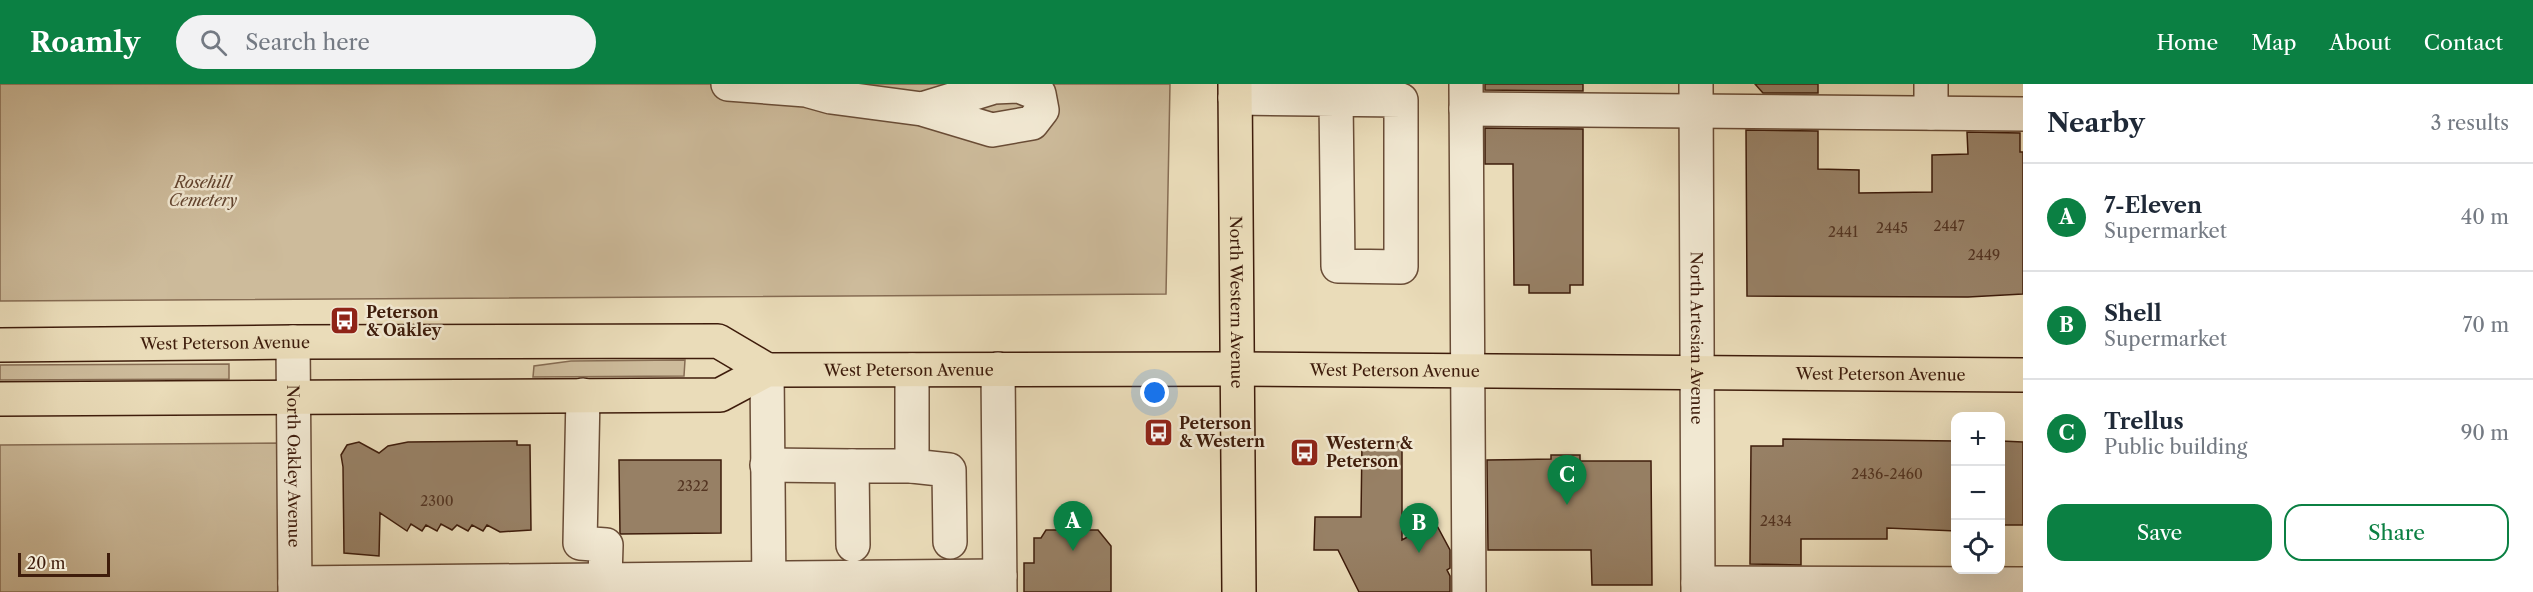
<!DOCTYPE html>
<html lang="en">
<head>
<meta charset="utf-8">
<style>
	:root { --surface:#fff; --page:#f2f2f3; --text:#1f2937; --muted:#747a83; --line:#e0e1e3; --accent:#0b8043 }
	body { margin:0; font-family:"Libre Caslon Text",serif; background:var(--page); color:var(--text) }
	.controls { position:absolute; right:18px; bottom:18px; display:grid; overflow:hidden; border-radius:12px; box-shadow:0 6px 24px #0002 }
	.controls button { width:54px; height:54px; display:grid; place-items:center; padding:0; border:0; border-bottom:2px solid var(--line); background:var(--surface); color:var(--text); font:30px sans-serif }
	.scale { position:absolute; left:18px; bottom:15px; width:92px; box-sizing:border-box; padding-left:6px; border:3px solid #3e1c0b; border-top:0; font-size:16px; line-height:21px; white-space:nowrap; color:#3e1c0b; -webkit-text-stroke:4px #f1e8d2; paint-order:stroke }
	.you { position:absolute; left:1155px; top:309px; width:21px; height:21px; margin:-15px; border:4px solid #fff; border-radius:50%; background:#1a73e8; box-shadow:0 0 0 9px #1a73e833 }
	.badge { display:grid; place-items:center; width:39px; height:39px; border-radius:50%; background:var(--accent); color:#fff; font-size:20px; font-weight:700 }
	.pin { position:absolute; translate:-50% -50px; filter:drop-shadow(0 2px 3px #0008) }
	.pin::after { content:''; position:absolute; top:32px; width:21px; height:18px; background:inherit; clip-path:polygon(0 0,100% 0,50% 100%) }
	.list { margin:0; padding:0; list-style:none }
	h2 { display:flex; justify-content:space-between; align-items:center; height:78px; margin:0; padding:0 24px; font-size:26px }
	h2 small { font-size:20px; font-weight:400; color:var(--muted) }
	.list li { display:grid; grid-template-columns:39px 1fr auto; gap:18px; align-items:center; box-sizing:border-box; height:108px; padding:0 24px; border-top:2px solid var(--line) }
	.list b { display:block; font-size:22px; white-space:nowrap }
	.list p { margin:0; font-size:20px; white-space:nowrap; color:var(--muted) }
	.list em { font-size:20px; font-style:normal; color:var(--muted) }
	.actions { display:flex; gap:12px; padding:18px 24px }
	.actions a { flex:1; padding:14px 0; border:2px solid var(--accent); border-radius:18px; text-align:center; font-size:21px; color:var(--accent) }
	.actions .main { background:var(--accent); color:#fff }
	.icon { flex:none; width:33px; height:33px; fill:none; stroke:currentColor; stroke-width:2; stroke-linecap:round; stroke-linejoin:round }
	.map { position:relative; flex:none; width:2023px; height:508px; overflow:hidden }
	header { display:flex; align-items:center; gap:36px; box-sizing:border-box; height:84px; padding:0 30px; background:var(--accent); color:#fff }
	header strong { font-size:28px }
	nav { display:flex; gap:33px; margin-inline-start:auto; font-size:21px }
	.search { width:420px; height:54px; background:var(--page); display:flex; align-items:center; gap:15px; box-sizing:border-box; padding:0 21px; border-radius:33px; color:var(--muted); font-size:22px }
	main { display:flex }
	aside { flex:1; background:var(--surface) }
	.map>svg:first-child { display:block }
	.green { fill:#cdbb9b; stroke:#866c53; stroke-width:1.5 }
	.building { fill:#978065; stroke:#3e1c0b; stroke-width:1.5 }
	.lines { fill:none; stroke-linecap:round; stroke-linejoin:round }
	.minor-casing { stroke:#694c36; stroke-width:36 }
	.major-casing { stroke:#3e1c0b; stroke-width:36 }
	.minor { stroke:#f1e8d2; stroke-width:33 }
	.major { stroke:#eadcb9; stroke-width:33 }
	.labels { text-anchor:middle; stroke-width:5; stroke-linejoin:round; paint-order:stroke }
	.number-label { font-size:14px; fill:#543522 }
	.park-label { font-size:16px; font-style:italic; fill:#62442f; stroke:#f1e8d2 }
	.street-label { font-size:16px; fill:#3e1c0b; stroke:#f1e8d2 }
	.poi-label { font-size:16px; font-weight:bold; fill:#3e1c0b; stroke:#f1e8d2; text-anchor:start }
</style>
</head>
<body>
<header>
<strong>Roamly</strong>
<div class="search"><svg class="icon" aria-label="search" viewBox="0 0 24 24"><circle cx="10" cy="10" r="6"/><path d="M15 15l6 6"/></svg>Search here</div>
<nav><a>Home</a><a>Map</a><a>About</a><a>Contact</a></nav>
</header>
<main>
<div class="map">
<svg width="2023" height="508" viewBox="0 0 2023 508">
	<rect width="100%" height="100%" fill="#eadcb9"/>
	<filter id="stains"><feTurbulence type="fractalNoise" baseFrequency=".00333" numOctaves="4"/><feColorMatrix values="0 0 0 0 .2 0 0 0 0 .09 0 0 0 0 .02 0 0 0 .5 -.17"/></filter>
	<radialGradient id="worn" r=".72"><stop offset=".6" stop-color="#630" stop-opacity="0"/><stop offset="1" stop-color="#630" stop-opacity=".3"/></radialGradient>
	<!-- green -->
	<path class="green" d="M0 0H1170L1166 210 0 217Z
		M685 276 684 292 533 293 534 282 571 277Z
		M229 280V295L0 296V281Z
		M281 359 280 508H0V361Z"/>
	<!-- building -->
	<path class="building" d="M1485 0H1583V7L1485 6Z
		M1755 0H1818V9H1763Z
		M1485 44 1583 45V201H1570V209H1529V201H1514L1513 80H1485Z
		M1746 46 1818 47V85L1859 86V109L1932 108V71L1968 70 1967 48 2020 49V68H2023V210L1968 213 1747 212Z
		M1783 355 1956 357V447L1887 444V455H1801V481L1750 480 1751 362H1783Z
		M517 357V361H530L531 446 500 448 487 441 483 447 472 441 468 447 457 441 452 446 441 440 437 447 426 441 422 447 411 440 407 447 380 429 379 472 344 469 343 383 341 371 347 361 359 358 379 369 388 362 408 358Z
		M2001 357 2023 358V441H2001Z
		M1362 358H1402V456L1435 438 1450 466V484L1447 486 1450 492V508H1359L1338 466H1314L1315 433H1361Z
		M1551 371H1580V377H1651L1652 501H1592L1591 466H1488L1487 376 1551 375Z
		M619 376H721V449L620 450Z
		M1046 446H1098L1111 462V508H1024V479H1034V454H1041Z"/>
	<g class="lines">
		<defs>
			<g id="minor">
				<path d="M728 0 806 6 831 13 922 25 992 46 1032 39 1042 26 1039 10 1019 2 994 3 922 25"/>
				<path d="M1466 0 1469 508"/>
				<path id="s1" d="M1696 0 1698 508"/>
				<path d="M1931 0V29"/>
				<path d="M1235 14 1401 16V183L1338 182 1336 15"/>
				<path d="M1466 25 2023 30"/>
				<path id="s2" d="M293 258 295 508"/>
				<path d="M998 285 1000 508"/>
				<path d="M767 286 769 508"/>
				<path d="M912 286V382L949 386 950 458"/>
				<path d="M583 311 580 459 606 461 605 495"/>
				<path d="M767 381 852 382"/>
				<path d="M853 461 852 382H912"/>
				<path d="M295 499 1000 492"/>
				<path d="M1698 499 2023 500"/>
			</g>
			<g id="major">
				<path id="s3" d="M1235 0 1239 508"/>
				<path id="s4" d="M0 261 293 258 718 257 767 286"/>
				<path id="s5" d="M0 315 720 311 767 286 1237 285 2023 291"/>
			</g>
		</defs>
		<!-- minor casing -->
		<use href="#minor" class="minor-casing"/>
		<!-- major casing -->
		<use href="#major" class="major-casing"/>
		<!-- minor -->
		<use href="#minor" class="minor"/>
		<!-- major -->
		<use href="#major" class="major"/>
	</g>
	<!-- icons -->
	<defs>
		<symbol id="bus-square" viewBox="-11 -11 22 22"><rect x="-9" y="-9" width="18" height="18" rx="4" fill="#8f2418" stroke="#f1e8d2"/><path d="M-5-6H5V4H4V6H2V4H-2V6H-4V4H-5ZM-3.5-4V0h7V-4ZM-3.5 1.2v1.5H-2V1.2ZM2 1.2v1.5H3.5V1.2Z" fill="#fff"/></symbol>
	</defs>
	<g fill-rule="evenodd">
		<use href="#bus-square" x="328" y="220" width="33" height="33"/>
		<use href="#bus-square" x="1142" y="332" width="33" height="33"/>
		<use href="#bus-square" x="1288" y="352" width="33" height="33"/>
	</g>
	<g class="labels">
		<!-- number labels -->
		<g class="number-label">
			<text x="1949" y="147">2447</text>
			<text x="1892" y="149">2445</text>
			<text x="1843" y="153">2441</text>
			<text x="1984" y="176">2449</text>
			<text x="1887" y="395">2436-2460</text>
			<text x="693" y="407">2322</text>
			<text x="437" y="422">2300</text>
			<text x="1776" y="442">2434</text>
		</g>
		<!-- park labels -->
		<g class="park-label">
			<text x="203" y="104">Rosehill<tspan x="203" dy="18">Cemetery</tspan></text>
		</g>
		<!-- street labels -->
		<g class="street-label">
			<text dy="6" stroke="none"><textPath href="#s3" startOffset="218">North Western Avenue</textPath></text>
			<text dy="6" stroke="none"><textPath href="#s1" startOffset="254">North Artesian Avenue</textPath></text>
			<text dy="6" stroke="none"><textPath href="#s4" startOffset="225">West Peterson Avenue</textPath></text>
			<text dy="6" stroke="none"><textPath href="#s5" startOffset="915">West Peterson Avenue</textPath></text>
			<text dy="6" stroke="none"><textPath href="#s5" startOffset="1401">West Peterson Avenue</textPath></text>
			<text dy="6" stroke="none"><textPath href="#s5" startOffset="1887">West Peterson Avenue</textPath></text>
			<text dy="6" stroke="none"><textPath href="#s2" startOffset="124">North Oakley Avenue</textPath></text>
		</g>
		<!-- poi labels -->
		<g class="poi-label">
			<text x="366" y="234">Peterson<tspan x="366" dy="18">&amp; Oakley</tspan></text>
			<text x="1179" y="345">Peterson<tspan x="1179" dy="18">&amp; Western</tspan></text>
			<text x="1326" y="365">Western &amp;<tspan x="1326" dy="18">Peterson</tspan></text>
		</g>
	</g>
	<rect width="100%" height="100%" filter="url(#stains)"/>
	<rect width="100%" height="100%" fill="url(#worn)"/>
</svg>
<div class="controls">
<button>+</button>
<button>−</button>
<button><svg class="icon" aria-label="locate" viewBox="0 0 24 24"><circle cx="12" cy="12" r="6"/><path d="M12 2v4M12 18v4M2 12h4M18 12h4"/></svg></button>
</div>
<div class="scale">20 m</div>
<div class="you"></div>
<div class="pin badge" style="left:1073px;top:467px">A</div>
<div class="pin badge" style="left:1419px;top:469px">B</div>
<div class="pin badge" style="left:1567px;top:421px">C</div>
</div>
<aside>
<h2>Nearby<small>3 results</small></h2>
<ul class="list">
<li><span class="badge">A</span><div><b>7-Eleven</b><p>Supermarket</p></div><em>40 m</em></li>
<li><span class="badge">B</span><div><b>Shell</b><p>Supermarket</p></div><em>70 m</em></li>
<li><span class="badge">C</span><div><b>Trellus</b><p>Public building</p></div><em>90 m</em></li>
</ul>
<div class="actions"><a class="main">Save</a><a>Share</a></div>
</aside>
</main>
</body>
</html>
